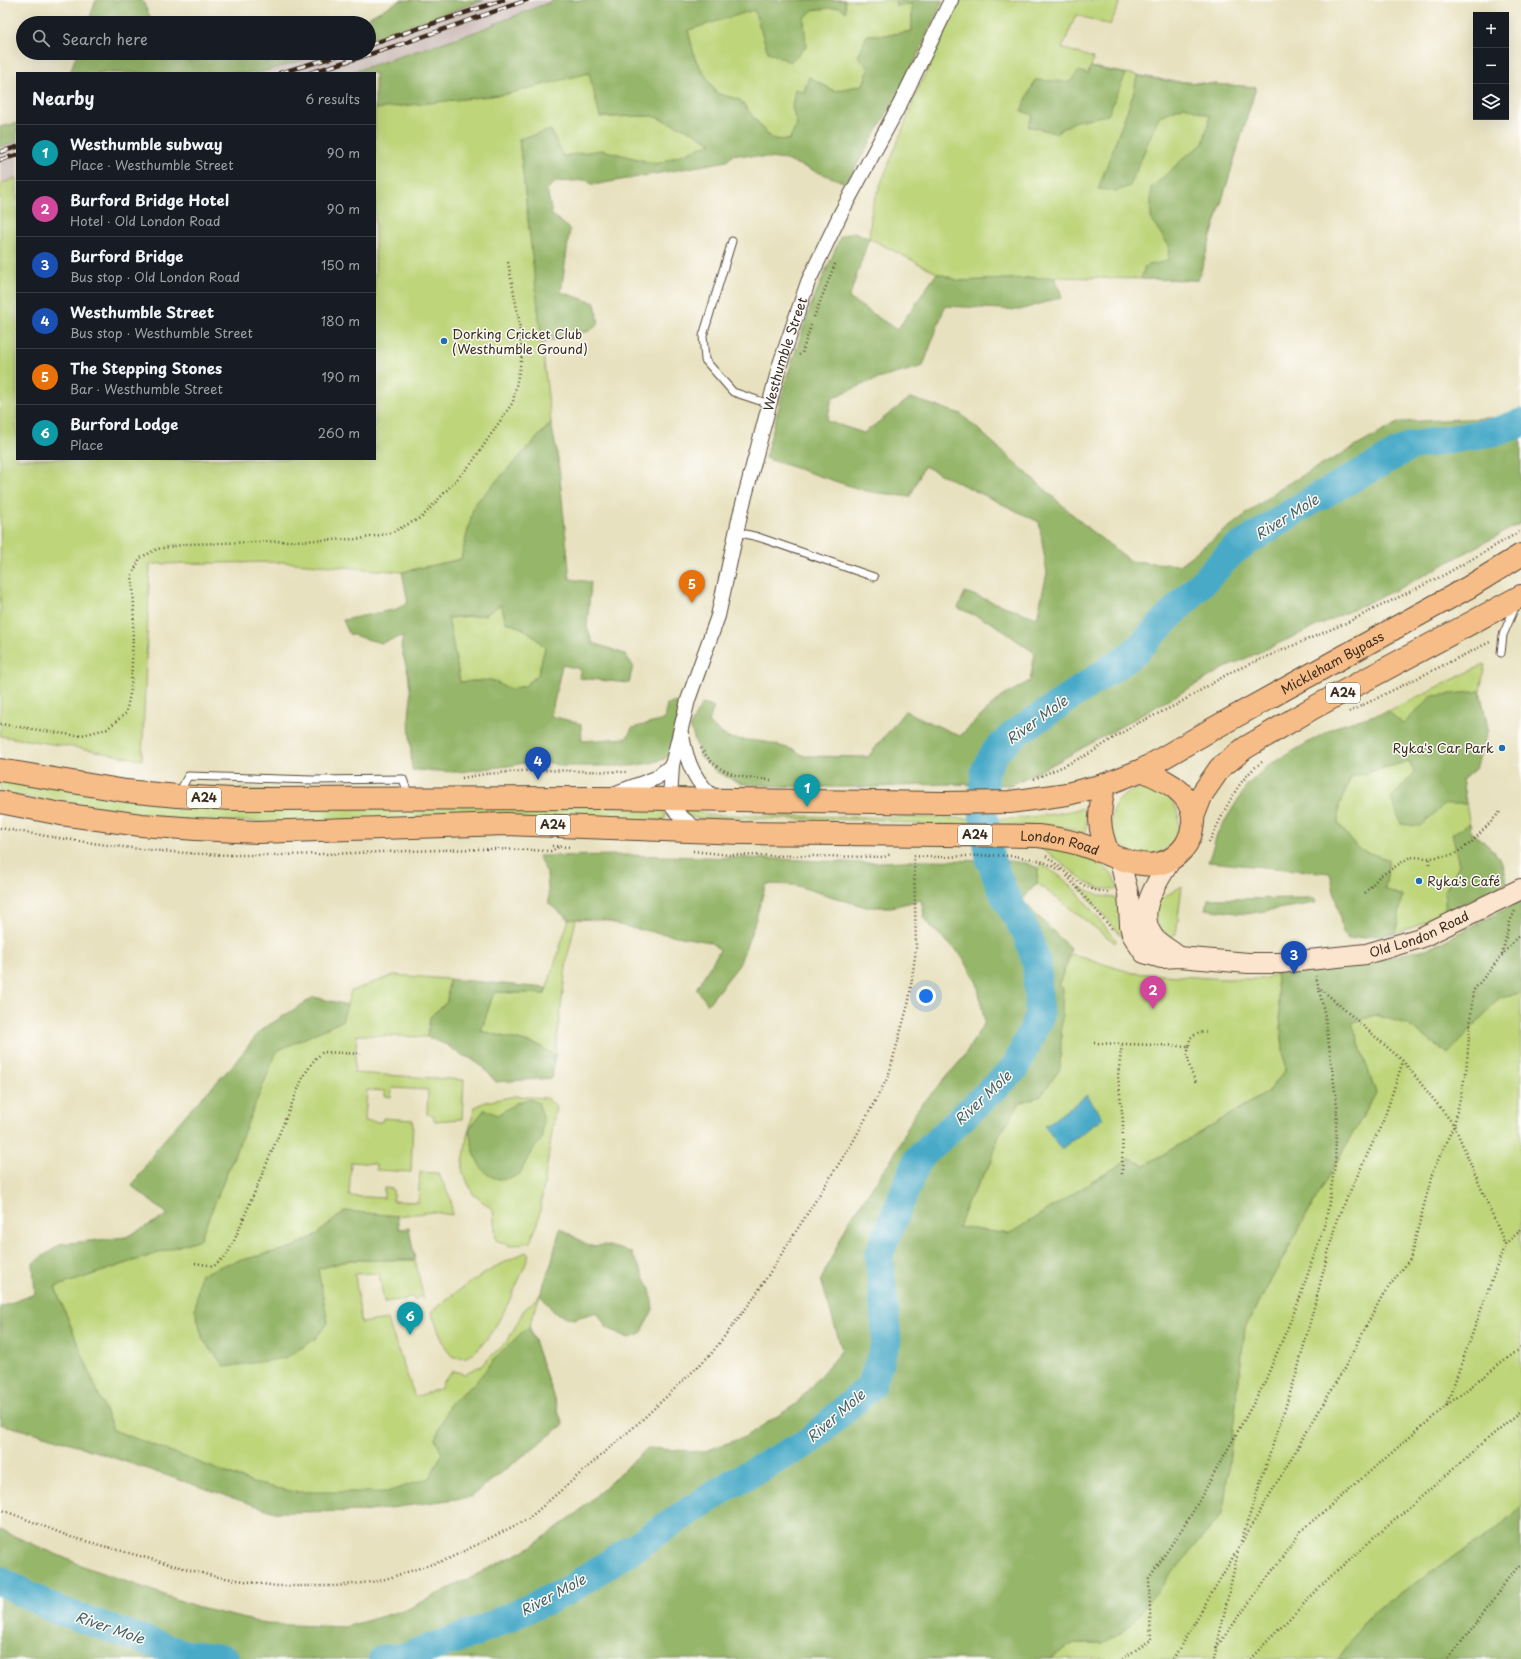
<!DOCTYPE html>
<html lang="en">
<head>
<meta charset="utf-8">
<style>
	:root { --surface:#171b24; --page:#20242c; --text:#f1f3f6; --muted:#9ea1a6; --line:#363941; --accent:#7c3aed }
	body { margin:0; font-family:"Playpen Sans",sans-serif; background:var(--page); color:var(--text) }
	.controls { position:absolute; right:12px; top:12px; display:grid; overflow:hidden; border-radius:0px; box-shadow:0 4px 16px #0002 }
	.controls button { width:36px; height:36px; display:grid; place-items:center; padding:0; border:0; border-bottom:1px solid var(--line); background:var(--surface); color:var(--text); font:20px sans-serif }
	.you { position:absolute; left:926px; top:996px; width:14px; height:14px; margin:-10px; border:3px solid #fff; border-radius:50%; background:#1a73e8; box-shadow:0 0 0 6px #1a73e833 }
	.badge { display:grid; place-items:center; width:26px; height:26px; border-radius:50%; background:var(--accent); color:#fff; font-size:13px; font-weight:700 }
	.pin { position:absolute; translate:-50% -33px; filter:drop-shadow(0 1px 2px #0008) }
	.pin::after { content:''; position:absolute; top:21px; width:14px; height:12px; background:inherit; clip-path:polygon(0 0,100% 0,50% 100%) }
	.list { margin:0; padding:0; list-style:none }
	h2 { display:flex; justify-content:space-between; align-items:center; height:52px; margin:0; padding:0 16px; font-size:17px }
	h2 small { font-size:13px; font-weight:400; color:var(--muted) }
	.list li { display:grid; grid-template-columns:26px 1fr auto; gap:12px; align-items:center; box-sizing:border-box; height:56px; padding:0 16px; border-top:1px solid var(--line) }
	.list b { display:block; font-size:15px; white-space:nowrap }
	.list p { margin:0; font-size:13px; white-space:nowrap; color:var(--muted) }
	.list em { font-size:13px; font-style:normal; color:var(--muted) }
	.icon { flex:none; width:22px; height:22px; fill:none; stroke:currentColor; stroke-width:2; stroke-linecap:round; stroke-linejoin:round }
	.map { position:relative; flex:none; width:1521px; height:1659px; overflow:hidden }
	.search { position:absolute; background:var(--surface); box-shadow:0 4px 16px #0002; left:16px; top:16px; width:360px; height:44px; display:flex; align-items:center; gap:10px; box-sizing:border-box; padding:0 14px; border-radius:22px; color:var(--muted); font-size:15px }
	.panel { position:absolute; background:var(--surface); box-shadow:0 4px 16px #0002; left:16px; top:72px; width:360px; height:388px; border-radius:0px }
	.map>svg:first-child { display:block }
	.industrial { fill:#cfc0bb }
	.green { fill:#bed57a; stroke:#7c804c }
	.forest { fill:#96b66a; stroke:#687044; fill-rule:evenodd }
	.water { fill:#49aac8; stroke:#426a73 }
	.lines { fill:none; stroke-linecap:round; stroke-linejoin:round }
	.river { stroke:#49aac8; stroke-width:29 }
	.service-casing { stroke:#554536; stroke-width:9 }
	.minor-casing { stroke:#554536; stroke-width:16 }
	.secondary-casing { stroke:#554536; stroke-width:22 }
	.trunk-casing { stroke:#554536; stroke-width:24 }
	.path { stroke:#554536; stroke-width:2.5; stroke-dasharray:1 3; stroke-linecap:butt }
	.service { stroke:#fff; stroke-width:7 }
	.minor { stroke:#fff; stroke-width:14 }
	.secondary { stroke:#fce5cf; stroke-width:20 }
	.trunk { stroke:#f7bd88; stroke-width:22 }
	.rail-casing { stroke:#3b2a1e; stroke-width:4.5 }
	.rail { stroke:#fdfcf7; stroke-width:3; stroke-dasharray:9; stroke-linecap:butt }
	.poi-dot { fill:#1f6fb2; stroke:#fdfcf7; stroke-width:1.5 }
	.labels { text-anchor:middle; stroke-width:3; stroke-linejoin:round; paint-order:stroke }
	.shield { fill:#fdfcf7; stroke:#75695f; stroke-width:1 }
	.shield-label { font-size:12px; font-weight:bold; fill:#3b2a1e }
	.poi-label { font-size:13px; fill:#3b2a1e; stroke:#fdfcf7; text-anchor:start }
	.street-label { font-size:13px; fill:#3b2a1e; stroke:#fdfcf7 }
	.water-label { font-size:14px; font-style:italic; fill:#415d62; stroke:#fdfcf7 }
</style>
</head>
<body>
<div class="map">
<svg width="1521" height="1659" viewBox="0 0 1521 1659">
	<rect width="100%" height="100%" fill="#fdfcf7"/>
	<filter id="ink" filterUnits="userSpaceOnUse"><feTurbulence type="fractalNoise" baseFrequency=".025" numOctaves="2"/><feDisplacementMap in="SourceGraphic" scale="8" xChannelSelector="R" yChannelSelector="G"/><feConvolveMatrix kernelMatrix="1 2 1 2 8 2 1 2 1" color-interpolation-filters="sRGB"/></filter>
	<filter id="wash" filterUnits="userSpaceOnUse"><feTurbulence type="fractalNoise" baseFrequency=".012" numOctaves="4" result="noise"/><feDisplacementMap in="SourceGraphic" scale="16" xChannelSelector="R" yChannelSelector="G"/><feGaussianBlur stdDeviation="0.9" result="paint"/><feColorMatrix in="noise" values="0 0 0 0 0 0 0 0 0 0 0 0 0 0 0 0 0 1.4 0 .05"/><feComposite in="paint" operator="in"/></filter>
	<g filter="url(#wash)">
		<rect width="100%" height="100%" fill="#e8e1bf"/>
		<!-- industrial -->
		<path class="industrial" d="M484 0H814L375 109V73H259L326 53H369V40Z
			M17 142V178L0 184V147Z"/>
		<!-- green -->
		<path class="green" d="M814 0H895L896 6 912 4V31L889 35H867L869 69 863 85 834 91 809 77 804 92 792 107 797 125 789 140 771 139 740 100 716 93 695 59 688 30 767 5Z
			M961 0H1121L1110 25 1076 15 1062 48 1093 58 1091 67 1170 81 1256 87 1198 280 1055 277 959 281 937 273 869 238 872 206 920 85Z
			M589 72 601 117 653 116 690 130 713 143 657 164 602 150 562 156 519 139 551 423 474 505 461 559 402 572 283 562 150 564 142 760 85 749 0 736V184L17 178V459H375V109L507 94Z
			M501 604 506 622C526 629 531 632 545 648L538 675 525 686 510 689 491 680 460 682 448 618 485 615Z
			M1485 664 1480 691 1488 729 1476 768 1462 780 1471 832C1492 849 1503 855 1507 883L1416 926 1396 933 1402 896 1385 889 1389 860 1358 849 1338 823 1339 806 1351 777 1409 761 1411 732 1388 711Z
			M0 777 662 809 666 815 664 820 319 822 194 821 77 807 0 792Z
			M1111 822a34 34 0 1 1 68 0a34 34 0 1 1-68 0Z
			M1083 808 1086 810V831L1083 833 1063 827 1038 826 929 825 877 820 696 818 690 817 684 812 683 809H695L707 815 1010 819C1035 817 1059 814 1083 808Z
			M1045 844C1072 852 1111 858 1119 889H1102L1087 883 1055 858 1040 848 1028 846Z
			M1041 864C1048 869 1056 873 1062 878 1082 894 1098 920 1116 940L1115 943 1037 883 1038 868Z
			M1182 886 1176 934 1169 938C1156 926 1153 920 1154 903Z
			M1079 887 1102 896 1121 899 1124 939Z
			M569 919H576L567 959 555 1056 538 1045 481 1031 494 992 545 994Z
			M1071 954 1133 973 1225 979H1264L1276 973 1285 1071 1268 1092 1145 1165 1129 1159 1009 1234 958 1227 968 1201 991 1163 999 1135 1020 1103 1041 1096 1058 986Z
			M394 975 449 979 447 1002 430 1017 427 1037 357 1035 354 1073 464 1080 462 1119 434 1121V1115L427 1114 428 1090 392 1088 391 1097 385 1096V1091L367 1090 365 1121 382 1122 383 1118 413 1120 411 1172 376 1170V1164L351 1162 349 1196 384 1198V1188L393 1189V1201L418 1202 420 1172 438 1173 451 1199 452 1215 433 1212 397 1216 345 1211 316 1235 294 1247 226 1264 328 1323 317 1269 350 1260H415L424 1300 419 1296 417 1299 414 1300 412 1297H407L406 1300 401 1302 400 1300 384 1302 379 1273 355 1274 361 1323 387 1319 415 1397 442 1388 441 1384 453 1371 466 1374 484 1363 508 1340 524 1310 540 1295 529 1326 563 1425 369 1511 275 1512 253 1483 113 1430 55 1287 200 1239 277 1050 342 1021 351 991Z
			M1521 993V1506L1500 1526 1373 1612 1338 1659H1049L1074 1643H1103L1223 1513 1245 1328 1316 1198 1376 1093 1351 1023 1375 1015 1407 1024 1448 1054 1500 997Z
			M515 1096 546 1098 556 1106 538 1223 530 1242 510 1246 496 1240 493 1210 473 1194 462 1170 467 1136 475 1107 485 1102Z
			M526 1252 529 1255C520 1279 491 1349 466 1357 462 1358 457 1357 453 1357L446 1349 431 1312C459 1288 492 1267 526 1252Z"/>
		<!-- forest -->
		<path class="forest" d="M96 0H142L153 23H88Z
			M401 0H484L369 40V23H358Z
			M555 0H845L846 12 840 7 813 10 804 18 806 47 790 62 768 52 754 10 688 30 695 59 716 93 740 100 771 139 789 140 797 125 792 107 795 89 804 92 809 77 834 91 863 85 869 69 858 56 867 35H889L912 31V4L896 6 895 0H943L919 53 898 95 846 183 786 160 734 154 727 161 593 185 586 180 556 182 547 189 552 215 570 229 561 292 595 303 599 324 589 331 542 343 519 139 551 130 563 156 602 150 657 164 712 143 689 130 653 116 600 117 589 73 507 94 375 109V73H349L475 32Z
			M77 53H178L189 61 197 53H326L259 73H70Z
			M1090 67 1126 74 1108 115 1076 121 1055 133 1028 126 1033 115 1021 111 1035 80 1070 82 1079 71 1088 74Z
			M1137 76 1170 81 1256 87 1198 280 1141 279 1145 266 1168 261 1169 246 1151 219V188L1185 157 1203 144 1210 116 1185 106 1159 116 1130 186 1117 191 1098 189 1133 95Z
			M17 123V142L0 147V127Z
			M854 232 869 238 849 298 897 330 937 273 959 281 1055 277 1062 297 1020 310 945 306 923 366 871 381 832 398 827 421 864 433 910 398 961 414 1090 530 1131 561 1179 565 1282 487 1400 422 1505 417 1521 408V523L1402 587 1227 667 1061 760 1011 785 943 784 876 787H800L742 784 717 772 701 758 690 726 702 704 714 707 708 723 728 738 766 742 794 750 804 756 868 757 905 711 960 736 1001 697 1030 681 1035 653 992 623 958 608 965 592 1037 618 1047 573 1039 522 924 466 910 497 865 491 765 458 787 377 811 305 841 236Z
			M551 423 558 458 570 579 591 582 587 627 593 643 625 654 633 666 629 683 579 678 580 669 562 665 551 716 575 722 581 725 582 741 627 738 632 728 664 720 667 704 681 702 670 754 664 759 651 763 629 766H562L540 760 508 766 458 772 412 770 409 718 411 696 408 673 401 647 403 636 381 643 349 634 343 620 397 609 408 602 402 572 461 559 474 505ZM501 604 506 622C526 629 531 632 545 648L538 675 525 686 510 689 491 680 460 682 448 618 485 615Z
			M1480 691 1488 729 1476 768 1462 780 1466 804H1445L1420 826 1401 824 1391 798 1414 773 1409 761 1351 777 1339 806 1338 823 1358 849 1389 860 1385 889 1402 896 1396 933 1348 939 1343 932 1330 873 1208 862 1218 832 1247 785 1269 765 1335 727 1388 711 1403 724 1432 696Z
			M1470 823 1471 832C1492 849 1503 855 1507 883L1446 912 1444 893 1459 865 1452 834Z
			M624 855 779 859 864 863 920 860 1009 861 1026 863 1038 868 1037 883 1022 900 1071 949 1058 986 1063 988 1060 1069 1041 1096 1020 1103 999 1135 991 1163 968 1201 958 1227 1009 1234 1129 1159 1145 1165 1268 1092 1285 1071 1276 973 1380 959 1430 948 1521 901V993L1500 997 1448 1054 1407 1024 1375 1015 1352 1023 1376 1093 1316 1198 1245 1328 1223 1513 1124 1631 1103 1643H1074L1049 1659H0V1530L88 1568 204 1609 266 1624 345 1627 408 1609 531 1547 578 1512 648 1448 702 1452 745 1437 796 1404 842 1350 821 1280 850 1219 892 1159 916 1111 962 1059 985 1022 977 983 962 956 926 922 921 900 891 907H866L794 885 766 884 753 928 739 965 708 1004 696 989 720 950 710 942 626 927 604 920 569 919 549 904 547 873 538 856Z
			M1314 898 1316 903 1245 914 1205 909 1208 899Z
			M449 979 546 988 545 994 494 992 481 1031 538 1045 555 1056 552 1078 496 1082 483 1067 470 1058 461 1055 447 1045 427 1037 430 1017 447 1002Z
			M314 997 347 1005 342 1021 277 1051 200 1239 55 1287 113 1430 253 1483 296 1492H387L429 1478 442 1454 435 1439 450 1403 474 1384 499 1354 529 1326 563 1425 470 1497 369 1511 275 1512 55 1438 0 1424V1307L35 1294 33 1263 61 1244 126 1237 168 1215 132 1186 158 1147 189 1111 233 1065 261 1030Z
			M529 1099 538 1102 543 1117 542 1139 531 1152 519 1175C515 1176 509 1179 504 1179 477 1180 473 1149 469 1129L485 1109 497 1115 518 1102Z
			M345 1211 397 1216 399 1229 409 1228 415 1260H350L318 1269 328 1323 315 1339 286 1358 225 1367 203 1340 195 1309 200 1275 226 1264 294 1247 316 1235Z
			M560 1228 589 1246 605 1245 631 1252 650 1288 653 1309 642 1332 629 1338 607 1328 597 1312 573 1319 555 1313 540 1295 551 1264Z
			M1521 1506V1659H1338L1372 1612 1500 1526Z"/>
		<!-- water -->
		<path class="water" d="M1087 1095 1103 1118 1061 1149 1045 1126Z"/>
		<g class="lines">
			<!-- river -->
			<path class="river" d="M0 1581 57 1610 184 1654 225 1659
				M383 1659 401 1658 477 1632 567 1591 731 1484 808 1442 871 1386 887 1340 879 1254 918 1159 1015 1068 1039 1017 1037 964 1027 934 1004 894 990 859 983 812 985 771 995 752 1015 733 1042 716 1134 653 1233 551 1307 503 1411 446 1499 431 1521 423"/>
		</g>
	</g>
	<g filter="url(#ink)">
		<g class="lines">
			<defs>
				<path id="service" d="M732 241 703 336 705 360 733 392 769 404
					M737 532 758 537 874 577
					M1501 653 1503 635 1516 605
					M179 793 188 776 313 780 403 779 409 796"/>
				<g id="minor">
					<path d="M682 736C687 763 695 783 717 800"/>
					<path d="M613 794 656 778 672 765"/>
					<path id="s1" d="M699 831 680 816 673 808 670 800 672 765 688 700 718 616 740 515 780 364 808 282 841 213 900 104 951 0"/>
				</g>
				<g id="secondary">
					<path id="s2" d="M1119 858 1128 893 1130 925 1132 934 1138 944 1144 953 1161 958 1179 957 1248 963H1280L1366 954 1420 938 1521 889"/>
					<path d="M1170 861C1156 884 1133 915 1156 940 1163 946 1172 951 1179 957"/>
				</g>
				<g id="trunk">
					<path id="s3" d="M0 770 126 791 177 796 232 799 604 798 942 803 1010 802 1067 794 1104 785 1142 770 1209 731 1469 587 1521 555"/>
					<path d="M1104 785C1099 815 1097 827 1109 855"/>
					<path id="s4" d="M0 802 61 814 141 825 196 829 257 832 506 824 741 833 1038 836C1056 838 1072 841 1088 847 1121 858 1159 881 1185 846 1190 839 1194 826 1193 817 1190 790 1163 780 1142 770"/>
					<path d="M1193 817 1202 794 1220 768 1245 748 1313 708 1521 596"/>
				</g>
			</defs>
			<!-- service casing -->
			<use href="#service" class="service-casing"/>
			<!-- minor casing -->
			<use href="#minor" class="minor-casing"/>
			<!-- secondary casing -->
			<use href="#secondary" class="secondary-casing"/>
			<!-- trunk casing -->
			<use href="#trunk" class="trunk-casing"/>
			<!-- path -->
			<path class="path" d="M814 317 835 264
				M799 355 802 353 811 325
				M1349 712 1492 641
				M0 724 78 736 107 729 126 713 131 689 134 604 132 575 140 558 157 549 187 544 359 539 391 533 422 517 471 464 513 402 522 356 519 320 508 262
				M701 748C718 776 742 778 771 780
				M462 778 485 774 535 770 626 772
				M1034 779 1064 766 1092 752 1134 725 1176 705 1231 672 1346 623 1444 575 1521 531
				M0 828C78 842 158 854 237 855 320 856 402 850 485 849 507 849 529 850 551 851L559 847
				M1209 842C1224 814 1235 781 1262 762
				M552 846 571 847
				M693 851 729 855 884 857 891 854
				M914 856C954 860 1005 849 1043 862 1049 864 1056 868 1062 871
				M1046 856C1066 871 1082 892 1110 892
				M1429 864 1430 858 1453 855 1471 843 1500 812
				M1067 876 1113 930
				M1365 893 1379 877 1410 857 1430 858
				M1502 954 1510 921 1515 911
				M1094 1043 1189 1046 1190 1038 1198 1033 1206 1032
				M1189 1046C1186 1059 1190 1071 1196 1082
				M1122 1174 1123 1121 1118 1076 1122 1044
				M1505 1244 1521 1230
				M195 1263 214 1266 226 1256 234 1241 304 1075 315 1059 323 1052 361 1054
				M1447 1405 1521 1348
				M0 1509 71 1537 212 1576 276 1586H336L379 1581 448 1559 528 1519 643 1419 711 1354 753 1299 854 1140 888 1077 909 1001 916 949 914 857
				M1241 1541 1297 1372 1337 1219 1384 1119 1403 1061
				M1216 1648 1302 1530 1446 1406 1505 1244 1454 1125 1403 1061 1320 988
				M1122 1659 1151 1640 1149 1578 1190 1517 1263 1386 1298 1303 1326 1220 1335 1165 1337 1106 1325 1016 1316 976
				M1173 1659 1345 1367 1382 1296 1410 1259 1433 1171 1454 1125 1466 1072 1473 991 1516 938 1521 935
				M1214 1659 1238 1552
				M1250 1659 1335 1572 1521 1410
				M1448 1659 1521 1564"/>
			<!-- service -->
			<use href="#service" class="service"/>
			<!-- minor -->
			<use href="#minor" class="minor"/>
			<!-- secondary -->
			<use href="#secondary" class="secondary"/>
			<!-- trunk -->
			<use href="#trunk" class="trunk"/>
			<defs>
				<path id="rail" d="M369 45 503 0
					M280 73 347 53
					M310 73 402 44 527 0
					M0 152 17 147
					M0 160 17 155"/>
			</defs>
			<!-- rail casing -->
			<use href="#rail" class="rail-casing"/>
			<!-- rail -->
			<use href="#rail" class="rail"/>
		</g>
	</g>
	<!-- markers -->
	<g class="poi-dot">
		<circle cx="444" cy="341" r="4"/>
		<circle cx="1502" cy="748" r="4"/>
		<circle cx="1419" cy="881" r="4"/>
	</g>
	<g class="labels">
		<!-- shield labels -->
		<g class="shield">
			<rect x="1326" y="683" width="34" height="20" rx="3"/>
			<rect x="187" y="788" width="34" height="20" rx="3"/>
			<rect x="536" y="815" width="34" height="20" rx="3"/>
			<rect x="958" y="825" width="34" height="20" rx="3"/>
		</g>
		<g class="shield-label">
			<text x="1343" y="697">A24</text>
			<text x="204" y="802">A24</text>
			<text x="553" y="829">A24</text>
			<text x="975" y="839">A24</text>
		</g>
		<!-- poi labels -->
		<g class="poi-label">
			<text x="452" y="339">Dorking Cricket Club<tspan x="452" dy="15">(Westhumble Ground)</tspan></text>
			<text x="1494" y="753" text-anchor="end">Ryka's Car Park</text>
			<text x="1427" y="886">Ryka's Café</text>
		</g>
		<!-- street labels -->
		<g class="street-label">
			<text dy="5" stroke="none"><textPath href="#s1" startOffset="505">Westhumble Street</textPath></text>
			<text dy="5" stroke="none"><textPath href="#s3" startOffset="1367">Mickleham Bypass</textPath></text>
			<text dy="5" stroke="none"><textPath href="#s4" startOffset="1063">London Road</textPath></text>
			<text dy="5" stroke="none"><textPath href="#s2" startOffset="380">Old London Road</textPath></text>
		</g>
		<!-- water labels -->
		<g class="water-label">
			<text transform="translate(1287 517) rotate(-32)" y="5">River Mole</text>
			<text transform="translate(1037 720) rotate(-36)" y="5">River Mole</text>
			<text transform="translate(983 1098) rotate(-43)" y="5">River Mole</text>
			<text transform="translate(836 1416) rotate(-41)" y="5">River Mole</text>
			<text transform="translate(553 1595) rotate(-28)" y="5">River Mole</text>
			<text transform="translate(110 1628) rotate(19)" y="5">River Mole</text>
		</g>
	</g>
</svg>
<div class="controls">
<button>+</button>
<button>−</button>
<button><svg class="icon" aria-label="layers" viewBox="0 0 24 24"><path d="M12 4l9 5-9 5-9-5zM3 14l9 5 9-5"/></svg></button>
</div>
<div class="you"></div>
<div class="pin badge" style="left:807px;top:807px;background:#0f9aa8">1</div>
<div class="pin badge" style="left:1153px;top:1009px;background:#d1479c">2</div>
<div class="pin badge" style="left:1294px;top:974px;background:#1a4fb4">3</div>
<div class="pin badge" style="left:538px;top:780px;background:#1a4fb4">4</div>
<div class="pin badge" style="left:692px;top:603px;background:#e8710a">5</div>
<div class="pin badge" style="left:410px;top:1335px;background:#0f9aa8">6</div>
<div class="search"><svg class="icon" aria-label="search" viewBox="0 0 24 24"><circle cx="10" cy="10" r="6"/><path d="M15 15l6 6"/></svg>Search here</div>
<section class="panel">
<h2>Nearby<small>6 results</small></h2>
<ul class="list">
<li><span class="badge" style="background:#0f9aa8">1</span><div><b>Westhumble subway</b><p>Place · Westhumble Street</p></div><em>90 m</em></li>
<li><span class="badge" style="background:#d1479c">2</span><div><b>Burford Bridge Hotel</b><p>Hotel · Old London Road</p></div><em>90 m</em></li>
<li><span class="badge" style="background:#1a4fb4">3</span><div><b>Burford Bridge</b><p>Bus stop · Old London Road</p></div><em>150 m</em></li>
<li><span class="badge" style="background:#1a4fb4">4</span><div><b>Westhumble Street</b><p>Bus stop · Westhumble Street</p></div><em>180 m</em></li>
<li><span class="badge" style="background:#e8710a">5</span><div><b>The Stepping Stones</b><p>Bar · Westhumble Street</p></div><em>190 m</em></li>
<li><span class="badge" style="background:#0f9aa8">6</span><div><b>Burford Lodge</b><p>Place</p></div><em>260 m</em></li>
</ul>
</section>
</div>
</body>
</html>
